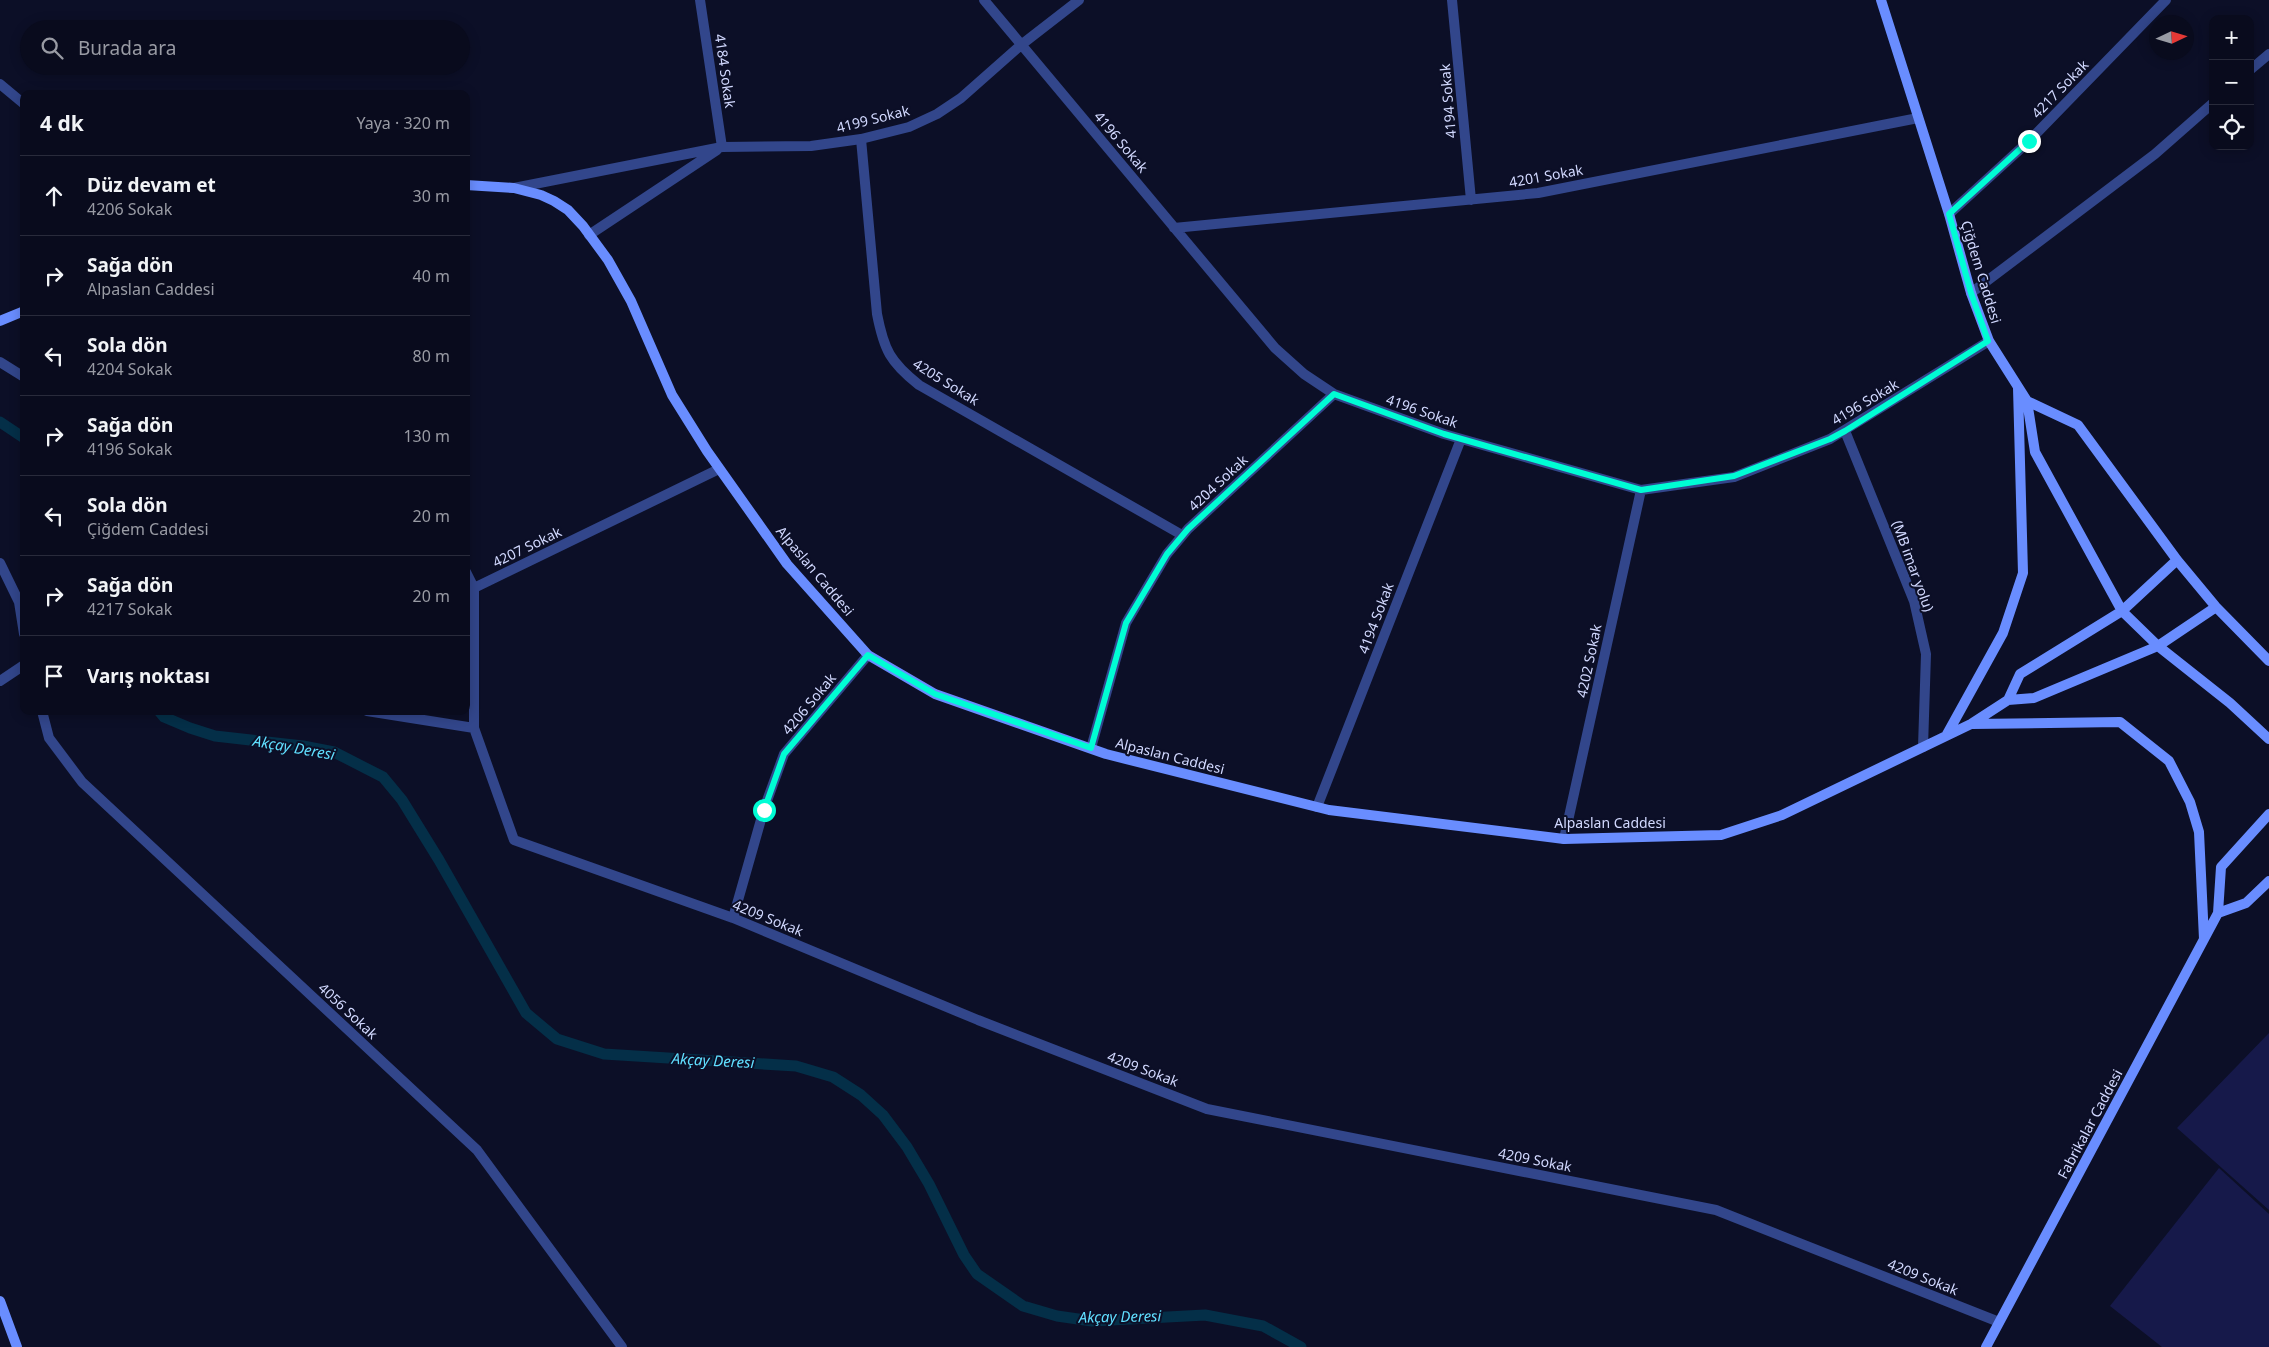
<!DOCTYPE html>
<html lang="tr">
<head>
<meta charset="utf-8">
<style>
	:root { --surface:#090b1d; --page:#17192a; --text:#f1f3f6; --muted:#999ba4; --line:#292b3b }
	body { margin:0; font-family:"Noto Sans",sans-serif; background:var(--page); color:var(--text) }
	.controls { position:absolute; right:15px; top:15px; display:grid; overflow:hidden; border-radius:10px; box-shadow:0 2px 12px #0003 }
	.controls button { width:45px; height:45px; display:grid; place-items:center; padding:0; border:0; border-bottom:1px solid var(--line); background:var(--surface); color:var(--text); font:25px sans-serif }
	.compass { position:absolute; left:2149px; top:15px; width:45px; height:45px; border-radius:50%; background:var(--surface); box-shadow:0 2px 12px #0003; rotate:86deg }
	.stop { position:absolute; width:15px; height:15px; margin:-11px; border:4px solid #00fdd4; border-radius:50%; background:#fff }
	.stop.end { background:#00fdd4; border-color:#fff; box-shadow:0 1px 5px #0008 }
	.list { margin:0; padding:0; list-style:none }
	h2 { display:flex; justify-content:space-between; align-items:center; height:65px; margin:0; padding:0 20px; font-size:21px }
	h2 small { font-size:16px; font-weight:400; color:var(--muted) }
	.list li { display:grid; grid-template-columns:32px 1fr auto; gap:15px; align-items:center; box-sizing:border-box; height:80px; padding:0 20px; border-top:1px solid var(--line) }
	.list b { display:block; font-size:19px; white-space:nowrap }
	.list p { margin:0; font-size:16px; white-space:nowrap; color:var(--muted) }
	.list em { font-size:16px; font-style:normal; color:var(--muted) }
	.icon { flex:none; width:28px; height:28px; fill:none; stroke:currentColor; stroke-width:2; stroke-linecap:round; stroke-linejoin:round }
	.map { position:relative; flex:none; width:2269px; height:1347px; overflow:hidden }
	.search { position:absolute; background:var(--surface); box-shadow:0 2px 12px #0003; left:20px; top:20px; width:450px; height:55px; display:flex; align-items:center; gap:12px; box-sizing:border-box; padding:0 18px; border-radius:28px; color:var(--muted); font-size:19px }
	.panel { position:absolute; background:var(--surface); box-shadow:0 2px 12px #0003; left:20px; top:90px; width:450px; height:625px; border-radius:10px }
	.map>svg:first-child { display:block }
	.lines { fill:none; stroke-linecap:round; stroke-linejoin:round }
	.stream { stroke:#042f48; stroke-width:11 }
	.building { fill:#16194a }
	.lane { stroke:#32468b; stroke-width:10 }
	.street { stroke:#32468b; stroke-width:10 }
	.secondary { stroke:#698dff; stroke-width:10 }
	.route { stroke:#00fdd4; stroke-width:6 }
	.labels { text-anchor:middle; stroke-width:4; stroke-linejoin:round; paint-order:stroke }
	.street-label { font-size:14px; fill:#d2d9ff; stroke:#0c0f27 }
	.water-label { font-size:15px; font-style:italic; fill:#60dfff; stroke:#0c0f27 }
</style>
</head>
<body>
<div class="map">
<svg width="2269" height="1347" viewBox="0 0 2269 1347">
	<rect width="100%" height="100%" fill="#0c0f27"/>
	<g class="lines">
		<!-- stream -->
		<path class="stream" d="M0 422 24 438
			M159 711 164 717 190 728 215 736 303 746 334 752 383 777 402 800 439 860 526 1013 557 1039 604 1054 796 1066 833 1077 861 1095 883 1115 907 1147 929 1184 964 1255 977 1274 1023 1306 1057 1316 1092 1321 1205 1315 1263 1326 1301 1347"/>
	</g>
	<!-- building -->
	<path class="building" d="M2269 1033V1210L2177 1128Z
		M2219 1168 2269 1214V1347H2162L2110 1306Z"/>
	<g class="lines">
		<!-- lane -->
		<path class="lane" d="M1845 431 1914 601 1926 654 1923 747
			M0 563 19 602 24 634"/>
		<!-- street -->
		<path class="street" d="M700 0 722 147
			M984 0 1275 348 1304 374 1334 394 1444 434 1641 490 1734 477 1830 439 1989 341
			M1452 0 1471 200
			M2250 70 2269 54
			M0 84 24 104
			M861 139 877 314C884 350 890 362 919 385L1182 535
			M514 188 722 147 811 146 861 139 909 127 937 114 961 98 1021 45 1079 0
			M1949 214 2029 141 2166 0
			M1174 228 1538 193 1918 118
			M589 235 717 150
			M1971 293 2155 154 2213 103
			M0 362 24 377
			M466 572 474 588
			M0 681 24 665
			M42 711 49 738 82 782 477 1150 622 1347
			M367 711 474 728 514 840 733 918 978 1020 1207 1109 1716 1210 1999 1322
			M474 728V588L719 469
			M1091 748 1126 623 1167 554 1188 529 1334 394
			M1317 807 1461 439
			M1564 839 1641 490
			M733 918 764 809 784 754 868 655"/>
		<!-- secondary -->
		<path class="secondary" d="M1881 0 1949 214 1971 293 1989 341 2027 401 2035 452 2122 611 2158 646 2230 703 2269 739
			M466 185 514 188 541 195 554 201 568 210 583 226 608 260 631 301 672 395 707 451 787 564 868 655 935 694 1106 754 1329 810 1564 839 1721 835 1782 815 1971 724 2008 700 2034 698 2158 646 2216 607
			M0 321 24 311
			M2027 401 2078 425 2177 560 2216 607 2269 661
			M2008 700 2020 674 2122 611 2177 560
			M1972 724 2120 722 2169 761 2190 802 2199 832 2204 939
			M1946 736 2003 633 2023 573 2018 388
			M2218 913 2246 903 2269 881
			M0 1301 17 1347
			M1986 1347 2218 913 2221 867 2269 814"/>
	</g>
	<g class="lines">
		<!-- route -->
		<path class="route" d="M764 810 784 754 868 655 935 694 1091 748 1126 623 1167 554 1188 529 1334 394 1444 434 1641 490 1734 476 1830 439 1845 431 1988 341 1971 293 1949 214 2029 141"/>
	</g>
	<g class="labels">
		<!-- street labels -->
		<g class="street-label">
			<text transform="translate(725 71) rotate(82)" y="5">4184 Sokak</text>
			<text transform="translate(2060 89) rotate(-46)" y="5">4217 Sokak</text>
			<text transform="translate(1448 101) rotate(-95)" y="5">4194 Sokak</text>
			<text transform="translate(873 119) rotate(-14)" y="5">4199 Sokak</text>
			<text transform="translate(1121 142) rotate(50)" y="5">4196 Sokak</text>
			<text transform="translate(1546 176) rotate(-10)" y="5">4201 Sokak</text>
			<text transform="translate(1981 272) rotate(73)" y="5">Çiğdem Caddesi</text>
			<text transform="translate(946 382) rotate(32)" y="5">4205 Sokak</text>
			<text transform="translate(1865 402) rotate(-31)" y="5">4196 Sokak</text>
			<text transform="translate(1422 411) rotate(19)" y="5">4196 Sokak</text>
			<text transform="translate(1218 483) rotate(-43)" y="5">4204 Sokak</text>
			<text transform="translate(527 547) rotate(-26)" y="5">4207 Sokak</text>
			<text transform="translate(1913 566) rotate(70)" y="5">(MB imar yolu)</text>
			<text transform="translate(815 571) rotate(50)" y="5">Alpaslan Caddesi</text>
			<text transform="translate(1376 618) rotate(-69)" y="5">4194 Sokak</text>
			<text transform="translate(1589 661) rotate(-78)" y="5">4202 Sokak</text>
			<text transform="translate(809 704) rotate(-50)" y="5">4206 Sokak</text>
			<text transform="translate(1170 756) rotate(14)" y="5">Alpaslan Caddesi</text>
			<text x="1610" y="828">Alpaslan Caddesi</text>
			<text transform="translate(768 918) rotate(22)" y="5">4209 Sokak</text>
			<text transform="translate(348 1011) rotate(43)" y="5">4056 Sokak</text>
			<text transform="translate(1143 1069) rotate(21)" y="5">4209 Sokak</text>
			<text transform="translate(2090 1124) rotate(-62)" y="5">Fabrikalar Caddesi</text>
			<text transform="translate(1535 1160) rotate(11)" y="5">4209 Sokak</text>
			<text transform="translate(1923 1277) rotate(22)" y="5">4209 Sokak</text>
		</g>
		<!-- water labels -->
		<g class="water-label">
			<text transform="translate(294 748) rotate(10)" y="5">Akçay Deresi</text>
			<text transform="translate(713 1061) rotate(3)" y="5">Akçay Deresi</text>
			<text transform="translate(1120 1317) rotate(-1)" y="5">Akçay Deresi</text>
		</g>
	</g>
</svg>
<div class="controls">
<button>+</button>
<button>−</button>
<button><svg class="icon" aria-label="locate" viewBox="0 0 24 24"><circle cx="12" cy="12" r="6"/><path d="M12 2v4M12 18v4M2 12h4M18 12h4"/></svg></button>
</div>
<svg class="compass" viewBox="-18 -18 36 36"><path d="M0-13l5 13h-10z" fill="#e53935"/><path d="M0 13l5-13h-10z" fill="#999ba4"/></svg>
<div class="stop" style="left:764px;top:810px"></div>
<div class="stop end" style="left:2029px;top:141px"></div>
<div class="search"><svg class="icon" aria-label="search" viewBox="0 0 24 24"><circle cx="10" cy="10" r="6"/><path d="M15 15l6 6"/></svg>Burada ara</div>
<section class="panel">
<h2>4 dk<small>Yaya · 320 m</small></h2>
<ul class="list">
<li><svg class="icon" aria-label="ahead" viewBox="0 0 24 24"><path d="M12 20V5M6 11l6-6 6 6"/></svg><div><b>Düz devam et</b><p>4206 Sokak</p></div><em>30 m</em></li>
<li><svg class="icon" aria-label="right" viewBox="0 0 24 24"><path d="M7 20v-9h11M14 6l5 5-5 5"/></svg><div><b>Sağa dön</b><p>Alpaslan Caddesi</p></div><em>40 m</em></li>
<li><svg class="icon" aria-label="left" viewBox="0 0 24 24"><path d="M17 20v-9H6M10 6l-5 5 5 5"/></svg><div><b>Sola dön</b><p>4204 Sokak</p></div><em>80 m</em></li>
<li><svg class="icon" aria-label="right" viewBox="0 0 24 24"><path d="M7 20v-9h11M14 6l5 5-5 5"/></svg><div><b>Sağa dön</b><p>4196 Sokak</p></div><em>130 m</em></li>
<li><svg class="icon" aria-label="left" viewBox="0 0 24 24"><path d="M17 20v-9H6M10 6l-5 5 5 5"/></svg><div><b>Sola dön</b><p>Çiğdem Caddesi</p></div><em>20 m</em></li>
<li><svg class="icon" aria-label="right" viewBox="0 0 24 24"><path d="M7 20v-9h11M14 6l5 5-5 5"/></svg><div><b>Sağa dön</b><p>4217 Sokak</p></div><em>20 m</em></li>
<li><svg class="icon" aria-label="arrive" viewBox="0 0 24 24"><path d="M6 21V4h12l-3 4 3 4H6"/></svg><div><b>Varış noktası</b></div></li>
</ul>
</section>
</div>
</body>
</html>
